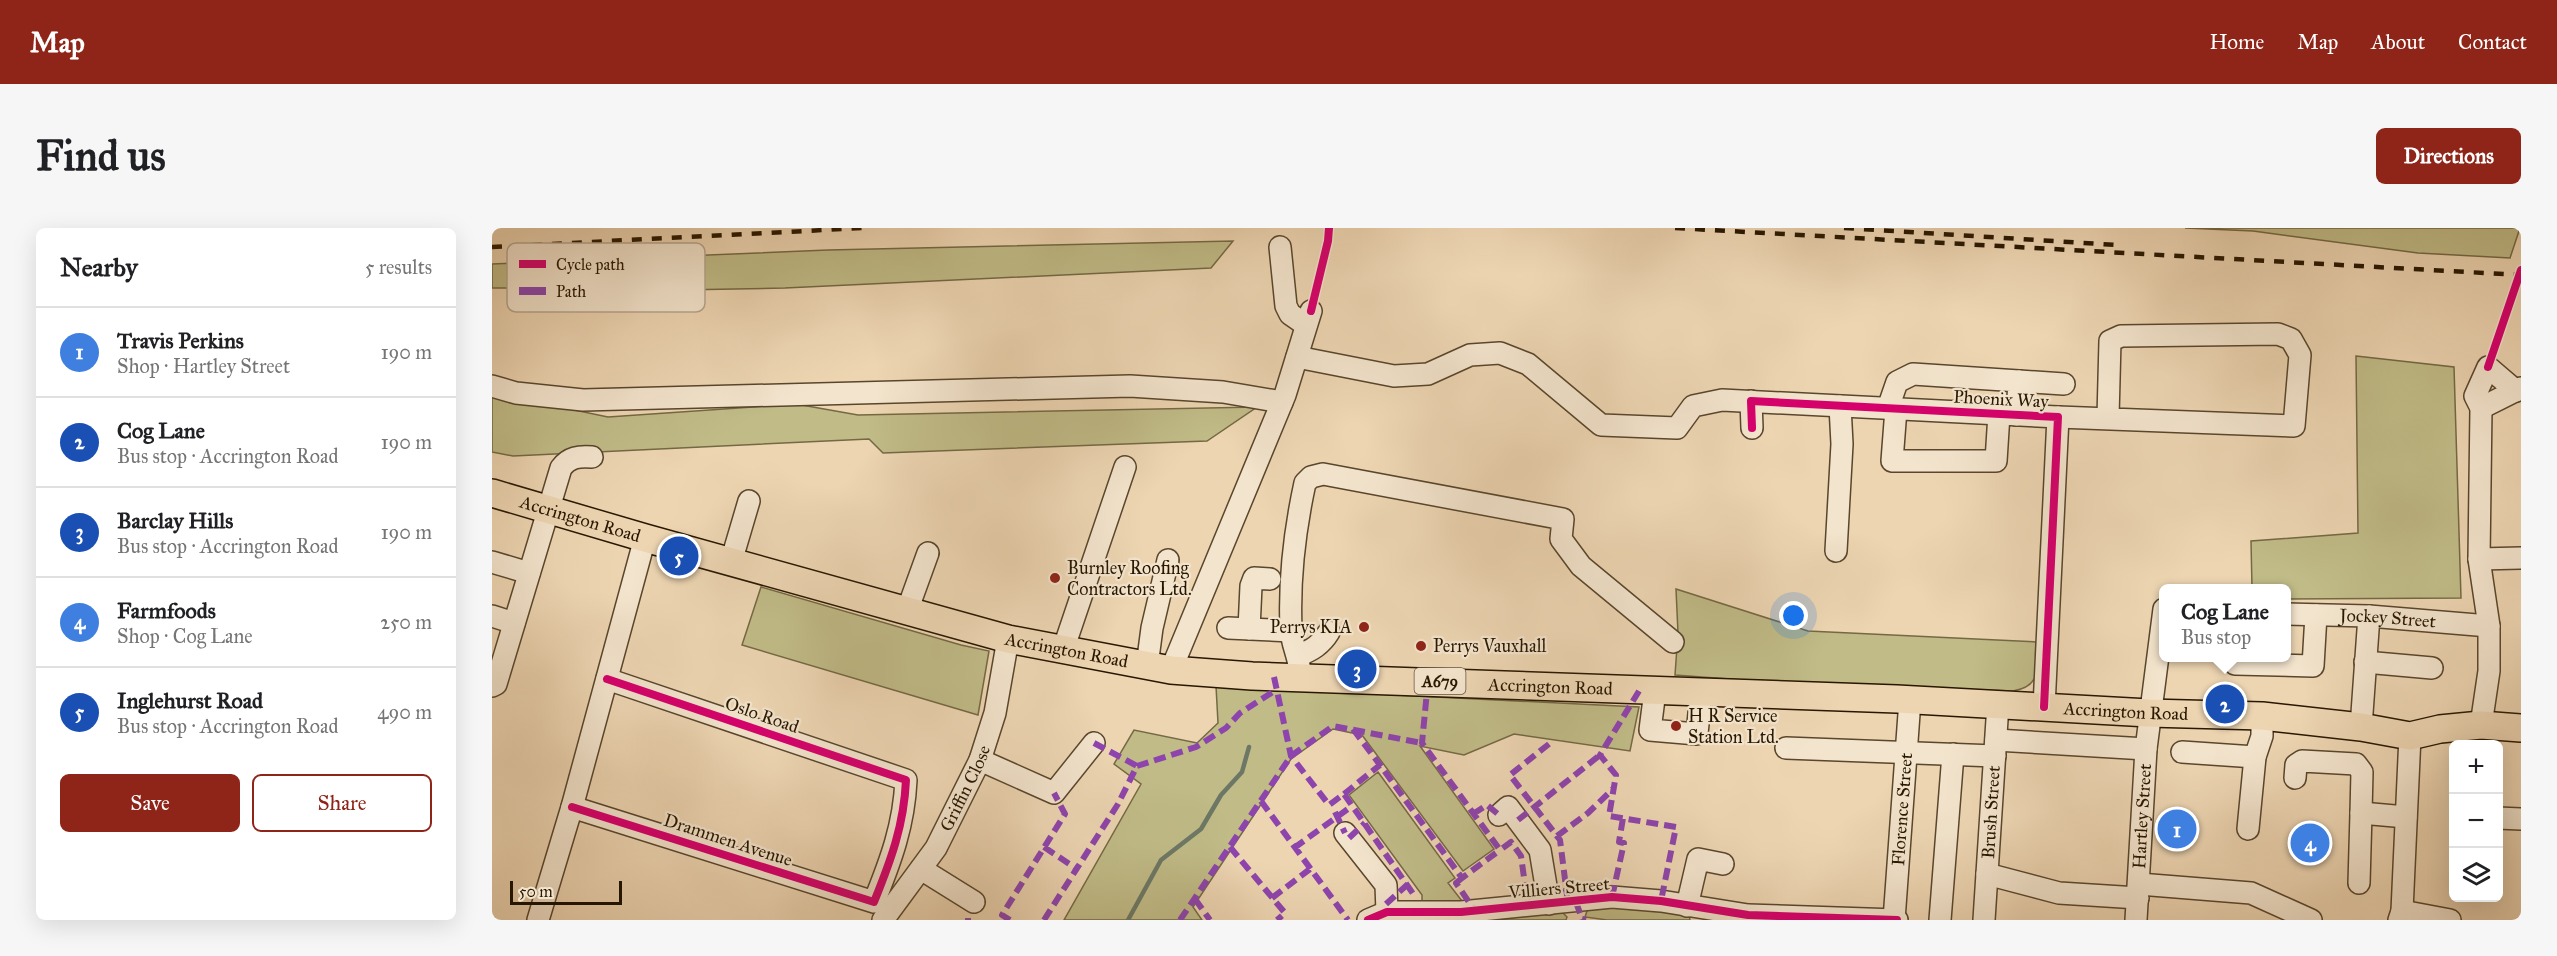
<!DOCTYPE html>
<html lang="en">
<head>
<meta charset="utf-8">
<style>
	:root { --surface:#fff; --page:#f6f6f6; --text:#202124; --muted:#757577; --line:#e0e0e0; --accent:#8f2418 }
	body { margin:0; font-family:"IM FELL Great Primer",serif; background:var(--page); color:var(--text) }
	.controls { position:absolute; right:18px; bottom:18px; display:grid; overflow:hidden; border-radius:9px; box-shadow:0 6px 24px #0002 }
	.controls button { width:54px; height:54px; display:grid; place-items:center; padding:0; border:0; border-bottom:2px solid var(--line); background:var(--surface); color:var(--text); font:30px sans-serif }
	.scale { position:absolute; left:18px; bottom:15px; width:112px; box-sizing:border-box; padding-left:6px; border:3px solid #281700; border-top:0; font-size:16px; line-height:21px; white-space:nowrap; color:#281700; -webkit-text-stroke:4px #f3e4cd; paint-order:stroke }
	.you { position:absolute; left:1302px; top:388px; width:21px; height:21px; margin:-15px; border:4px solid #fff; border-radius:50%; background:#1a73e8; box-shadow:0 0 0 9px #1a73e833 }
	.badge { display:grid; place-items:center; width:39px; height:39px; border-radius:50%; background:var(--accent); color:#fff; font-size:20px; font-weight:700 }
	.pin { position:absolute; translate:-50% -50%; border:3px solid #fff; box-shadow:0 2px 6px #0006 }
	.popup { position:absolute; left:1667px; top:356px; width:132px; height:78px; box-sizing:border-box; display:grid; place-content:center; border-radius:9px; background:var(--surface); filter:drop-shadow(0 2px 4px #0005); font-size:20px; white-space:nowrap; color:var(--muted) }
	.popup b { font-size:22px; color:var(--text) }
	.popup::after { content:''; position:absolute; left:50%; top:100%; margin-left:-12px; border:12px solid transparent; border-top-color:var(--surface) }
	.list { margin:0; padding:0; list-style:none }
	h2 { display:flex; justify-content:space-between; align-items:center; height:78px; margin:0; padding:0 24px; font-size:26px }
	h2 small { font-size:20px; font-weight:400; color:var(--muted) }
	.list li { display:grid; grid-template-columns:39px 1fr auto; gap:18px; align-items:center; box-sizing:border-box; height:90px; padding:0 24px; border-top:2px solid var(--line) }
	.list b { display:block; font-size:22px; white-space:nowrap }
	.list p { margin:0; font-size:20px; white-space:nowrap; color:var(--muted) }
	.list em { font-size:20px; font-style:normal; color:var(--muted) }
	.actions { display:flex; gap:12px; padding:18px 24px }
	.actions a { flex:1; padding:14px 0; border:2px solid var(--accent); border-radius:9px; text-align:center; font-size:21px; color:var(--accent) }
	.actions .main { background:var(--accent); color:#fff }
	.icon { flex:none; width:33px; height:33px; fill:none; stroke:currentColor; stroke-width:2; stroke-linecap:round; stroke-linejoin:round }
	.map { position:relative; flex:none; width:2029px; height:692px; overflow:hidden; border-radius:9px }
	header { display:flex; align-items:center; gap:36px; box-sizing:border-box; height:84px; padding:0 30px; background:var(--accent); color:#fff }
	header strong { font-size:28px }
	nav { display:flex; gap:33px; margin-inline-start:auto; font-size:21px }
	.intro { display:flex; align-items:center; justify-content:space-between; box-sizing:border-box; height:144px; padding:0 36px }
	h1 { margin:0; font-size:42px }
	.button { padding:15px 27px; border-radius:9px; background:var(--accent); color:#fff; font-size:21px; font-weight:700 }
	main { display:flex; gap:36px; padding:0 36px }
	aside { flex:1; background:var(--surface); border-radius:9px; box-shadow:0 6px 24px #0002 }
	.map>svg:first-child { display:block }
	.green { fill:#c0bb87; stroke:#746944; stroke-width:1.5 }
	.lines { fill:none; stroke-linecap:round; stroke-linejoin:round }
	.stream { stroke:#6c7865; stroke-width:4.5 }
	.minor-casing { stroke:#59462c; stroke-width:24 }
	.major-casing { stroke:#281700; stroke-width:30 }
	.minor { stroke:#f3e4cd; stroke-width:21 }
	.major { stroke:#edd5b2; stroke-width:27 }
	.rail { stroke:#281700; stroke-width:4.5; stroke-dasharray:10 10; stroke-linecap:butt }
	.quiet { stroke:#8e44ad; stroke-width:6; stroke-dasharray:12 6; stroke-linecap:butt }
	.cycleway-casing { stroke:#f3e4cd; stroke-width:11 }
	.cycleway { stroke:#d6006c; stroke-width:8 }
	.poi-dot { fill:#8f2418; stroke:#f3e4cd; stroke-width:2 }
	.labels { text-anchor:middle; stroke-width:4.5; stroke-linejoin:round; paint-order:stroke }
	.shield { fill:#f3e4cd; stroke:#65543e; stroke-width:1.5 }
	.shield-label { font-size:16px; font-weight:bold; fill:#281700 }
	.street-label { font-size:18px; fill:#281700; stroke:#f3e4cd }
	.poi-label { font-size:18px; fill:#281700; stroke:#f3e4cd; text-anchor:start }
	.key { fill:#f3e4cd; stroke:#b6a690; stroke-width:1.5 }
	.key-label { font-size:16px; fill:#281700 }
</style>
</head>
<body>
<header>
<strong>Map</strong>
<nav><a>Home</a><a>Map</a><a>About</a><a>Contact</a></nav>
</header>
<div class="intro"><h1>Find us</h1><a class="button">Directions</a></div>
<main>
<aside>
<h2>Nearby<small>5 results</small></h2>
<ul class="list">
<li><span class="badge" style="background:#3f7fe0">1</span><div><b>Travis Perkins</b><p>Shop · Hartley Street</p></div><em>190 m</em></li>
<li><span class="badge" style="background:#1a4fb4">2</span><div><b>Cog Lane</b><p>Bus stop · Accrington Road</p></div><em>190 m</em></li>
<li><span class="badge" style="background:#1a4fb4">3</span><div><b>Barclay Hills</b><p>Bus stop · Accrington Road</p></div><em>190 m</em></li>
<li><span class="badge" style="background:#3f7fe0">4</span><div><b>Farmfoods</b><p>Shop · Cog Lane</p></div><em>250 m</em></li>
<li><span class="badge" style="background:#1a4fb4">5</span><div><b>Inglehurst Road</b><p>Bus stop · Accrington Road</p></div><em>490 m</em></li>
</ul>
<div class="actions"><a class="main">Save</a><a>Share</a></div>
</aside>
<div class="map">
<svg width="2029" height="692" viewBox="0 0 2029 692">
	<rect width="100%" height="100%" fill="#edd5b2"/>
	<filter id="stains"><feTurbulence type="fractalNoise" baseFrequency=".00333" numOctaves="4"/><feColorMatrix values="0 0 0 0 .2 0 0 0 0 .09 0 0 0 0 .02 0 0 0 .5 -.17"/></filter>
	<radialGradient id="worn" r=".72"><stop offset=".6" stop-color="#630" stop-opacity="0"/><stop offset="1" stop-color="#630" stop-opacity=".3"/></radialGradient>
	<!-- green -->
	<path class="green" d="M1693 0H2028L2018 30 1926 25 1761 3Z
		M741 13 719 40 293 60 128 63 76 69 36 70 32 60H0V36L336 22Z
		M1864 128 1962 139 1969 370 1795 371 1794 360H1760L1759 313 1866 305Z
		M0 165 116 189 304 176 366 187 765 179 715 213 391 225 377 211 21 228 0 224Z
		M269 359 469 417 497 423 486 487 250 417Z
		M1184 361 1316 403 1546 414C1545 438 1551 458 1521 463L1290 455 1183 447 1186 405Z
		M724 458 1147 479 1138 523 1022 506 972 527 928 518 1002 621 971 643 870 507 841 501 799 531 701 679 710 692H572L649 556 622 536 642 502 705 515 726 495Z
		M886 544 963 650 956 655 970 673 930 674V667L857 567Z
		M1149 679 1197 687 1198 692H1115L1093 689 1096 680Z
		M1070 684 1075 689 1074 692H1000Z"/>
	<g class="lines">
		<!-- stream -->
		<path class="stream" d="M636 692 669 632 709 601 729 567 750 544 757 519"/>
		<defs>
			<g id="minor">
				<path d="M788 19 794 78 798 86 814 97"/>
				<path d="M805 129 902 148 936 146 978 127 1008 125 1036 136 1109 197 1185 200 1201 178 1230 172 1566 189 1552 479"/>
				<path d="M1527 153 1572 156"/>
				<path d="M0 158 24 165 91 172 638 158 731 164 790 174"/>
				<path d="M1259 173 1260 200"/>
				<path d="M1396 180 1405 154 1421 146 1527 153 1525 187"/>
				<path d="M1989 180 2029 160"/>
				<path d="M1404 181 1400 233H1504L1507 186"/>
				<path d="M1566 189 1802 198 1808 127 1799 111 1786 106 1629 108 1618 113 1616 189"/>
				<path d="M1344 323 1350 216 1348 178"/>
				<path d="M1987 331 2029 330"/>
				<path d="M0 334 37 345"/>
				<path d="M239 334 257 273"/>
				<path d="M415 383 436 325"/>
				<path id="s1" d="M1794 386 1877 388 1997 398"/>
				<path d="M0 388 22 395"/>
				<path d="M736 400 799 403"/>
				<path d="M757 401 759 358 762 350 778 351"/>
				<path d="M571 422 633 239"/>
				<path d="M806 428C820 422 829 417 837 404"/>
				<path d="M1744 430 1743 436 1821 438 1824 387"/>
				<path d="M1873 434 1940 440"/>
				<path d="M655 438 660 400 676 332"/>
				<path d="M679 442 793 167 819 83"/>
				<path d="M808 450C809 430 799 418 799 400 797 352 803 301 813 255L819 249 831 246 1071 291 1069 311 1089 338 1181 414"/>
				<path d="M0 458 4 456 69 240C77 229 87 228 100 229"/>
				<path d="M1163 463 1158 502 1205 506 1209 465"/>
				<path d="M1989 497 1997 443V398L1987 331 1989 180 1983 168 1996 139 2024 163"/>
				<path d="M1869 499 1877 388"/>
				<path d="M1504 512 1654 521"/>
				<path d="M1294 520 1503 528"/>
				<path d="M1690 524 1763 529"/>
				<path d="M488 532 562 565 602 515"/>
				<path d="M1803 550 1804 537 1810 533 1864 536 1870 544 1869 585"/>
				<path d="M80 579 382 674C399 632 412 597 414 552L115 451"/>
				<path d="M1007 587 1016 579 1048 622 1057 676"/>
				<path d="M2006 590 2029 591"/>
				<path d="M1756 601 1763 529 1770 508V488"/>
				<path d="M853 605 894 657 895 684"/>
				<path d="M429 641 482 674"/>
				<path d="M1495 646 1567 665 1646 670"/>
				<path d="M1867 655 1869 585 1914 589"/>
				<path d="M1647 656 1759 665 1819 692"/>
				<path d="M1195 678 1206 631 1231 636"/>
				<path d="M1910 683 1958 692"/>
				<path d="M46 692 80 579 153 310"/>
				<path id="s2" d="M391 692 444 620 488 532 503 485 516 411"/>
				<path d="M876 692 895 684H969L1120 669 1169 673 1256 687 1405 692"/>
				<path id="s3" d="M1402 692 1418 472"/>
				<path d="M1448 692 1461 526"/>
				<path id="s4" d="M1492 692 1506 476"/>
				<path id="s5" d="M1644 692 1654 521 1672 381"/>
				<path d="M1907 692 1910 683 1918 508"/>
			</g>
			<g id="major">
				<path id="s6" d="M0 265 153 310 516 411 679 442 760 448 1405 471 1657 485 1770 488 1869 499 1918 508 1948 501 1989 497 2029 500"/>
			</g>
		</defs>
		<!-- minor casing -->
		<use href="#minor" class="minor-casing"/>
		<!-- major casing -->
		<use href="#major" class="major-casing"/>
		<!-- minor -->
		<use href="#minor" class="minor"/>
		<!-- major -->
		<use href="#major" class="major"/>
		<!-- rail -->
		<path class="rail" d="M1183 0 2029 47
			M1352 0 1625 17
			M0 19 371 0"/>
		<!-- quiet -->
		<path class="quiet" d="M782 449 799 528 837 577 852 566 924 670
			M936 453 930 515 1008 622 1019 614 1029 628 1036 678
			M1147 463 1108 527 1124 547 1117 588 1184 599 1169 673
			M861 501 888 537
			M602 515 645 538
			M1057 516 1018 547 1068 612 1076 675
			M852 566 888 537 970 650 1008 622
			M769 573 856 692
			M843 584 853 605
			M981 586 995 577 1007 587
			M1026 592 1108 527
			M1065 608 1096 585 1121 561
			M857 610 873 595
			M552 619 585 641
			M738 619 793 685 785 692
			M802 620 860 578
			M970 650 964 655 983 683
			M1120 669 1132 615 1127 614 1131 590
			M780 670 818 641
			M703 671 718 692
			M1084 674 1090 691 1094 692
			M894 676 916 656
			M476 692V690
			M518 692 510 687 573 586 562 565
			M552 692 626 576 645 538 704 519 734 500 748 485 784 462
			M688 692 799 528 841 498 930 515"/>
		<defs>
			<path id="cycleway" d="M819 83 836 13 837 0
				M1996 139 2029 42
				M1260 200 1259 173 1566 189 1552 479
				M80 579 382 674C399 632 412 597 414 552L115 451
				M876 692 895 684H969L1120 669 1169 673 1256 687 1405 692"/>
		</defs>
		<!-- cycleway casing -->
		<use href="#cycleway" class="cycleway-casing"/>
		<!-- cycleway -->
		<use href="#cycleway" class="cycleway"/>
	</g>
	<!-- markers -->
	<g class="poi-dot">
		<circle cx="563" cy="350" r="6"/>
		<circle cx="872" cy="399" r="6"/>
		<circle cx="929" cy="418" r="6"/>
		<circle cx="1184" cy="498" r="6"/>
	</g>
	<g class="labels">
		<!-- shield labels -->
		<rect class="shield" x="922.5" y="440" width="51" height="26" rx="4.5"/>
		<g class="shield-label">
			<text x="948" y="459">A679</text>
		</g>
		<!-- street labels -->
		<g class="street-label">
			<text transform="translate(1509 171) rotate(3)" y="6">Phoenix Way</text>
			<text dy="6" stroke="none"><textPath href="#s6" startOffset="92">Accrington Road</textPath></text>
			<text dy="6" stroke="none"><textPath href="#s1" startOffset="102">Jockey Street</textPath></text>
			<text dy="6" stroke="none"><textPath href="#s6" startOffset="596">Accrington Road</textPath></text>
			<text dy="6" stroke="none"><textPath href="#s6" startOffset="1082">Accrington Road</textPath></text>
			<text dy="6" stroke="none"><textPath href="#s6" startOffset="1658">Accrington Road</textPath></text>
			<text transform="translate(270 487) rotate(19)" y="6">Oslo Road</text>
			<text dy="6" stroke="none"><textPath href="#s2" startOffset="156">Griffin Close</textPath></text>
			<text dy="6" stroke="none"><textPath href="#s3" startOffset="111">Florence Street</textPath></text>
			<text dy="6" stroke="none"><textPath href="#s4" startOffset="108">Brush Street</textPath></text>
			<text dy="6" stroke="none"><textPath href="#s5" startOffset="104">Hartley Street</textPath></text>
			<text transform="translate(236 612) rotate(18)" y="6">Drammen Avenue</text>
			<text transform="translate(1067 660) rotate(-5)" y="6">Villiers Street</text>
		</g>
		<!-- poi labels -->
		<g class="poi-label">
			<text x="575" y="346">Burnley Roofing<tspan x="575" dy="21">Contractors Ltd.</tspan></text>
			<text x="860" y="405" text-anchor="end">Perrys KIA</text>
			<text x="941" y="424">Perrys Vauxhall</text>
			<text x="1196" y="494">H R Service<tspan x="1196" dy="21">Station Ltd.</tspan></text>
		</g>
	</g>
	<!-- legend -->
	<rect x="15" y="15" width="198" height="69" rx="9" class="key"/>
	<rect x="27" y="32" width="27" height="8" fill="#d6006c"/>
	<rect x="27" y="59" width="27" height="8" fill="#8e44ad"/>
	<g class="key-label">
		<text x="64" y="42">Cycle path</text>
		<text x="64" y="69">Path</text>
	</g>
	<rect width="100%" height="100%" filter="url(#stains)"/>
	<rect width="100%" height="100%" fill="url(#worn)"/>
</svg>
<div class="controls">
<button>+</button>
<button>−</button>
<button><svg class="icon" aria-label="layers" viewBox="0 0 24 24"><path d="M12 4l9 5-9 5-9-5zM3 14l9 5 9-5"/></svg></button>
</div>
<div class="scale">50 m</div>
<div class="you"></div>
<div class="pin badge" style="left:1685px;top:601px;background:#3f7fe0">1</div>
<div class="pin badge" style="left:1733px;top:476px;background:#1a4fb4">2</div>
<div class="popup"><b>Cog Lane</b>Bus stop</div>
<div class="pin badge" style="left:865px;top:441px;background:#1a4fb4">3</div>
<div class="pin badge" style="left:1818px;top:615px;background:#3f7fe0">4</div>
<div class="pin badge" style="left:187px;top:328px;background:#1a4fb4">5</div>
</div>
</main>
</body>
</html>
